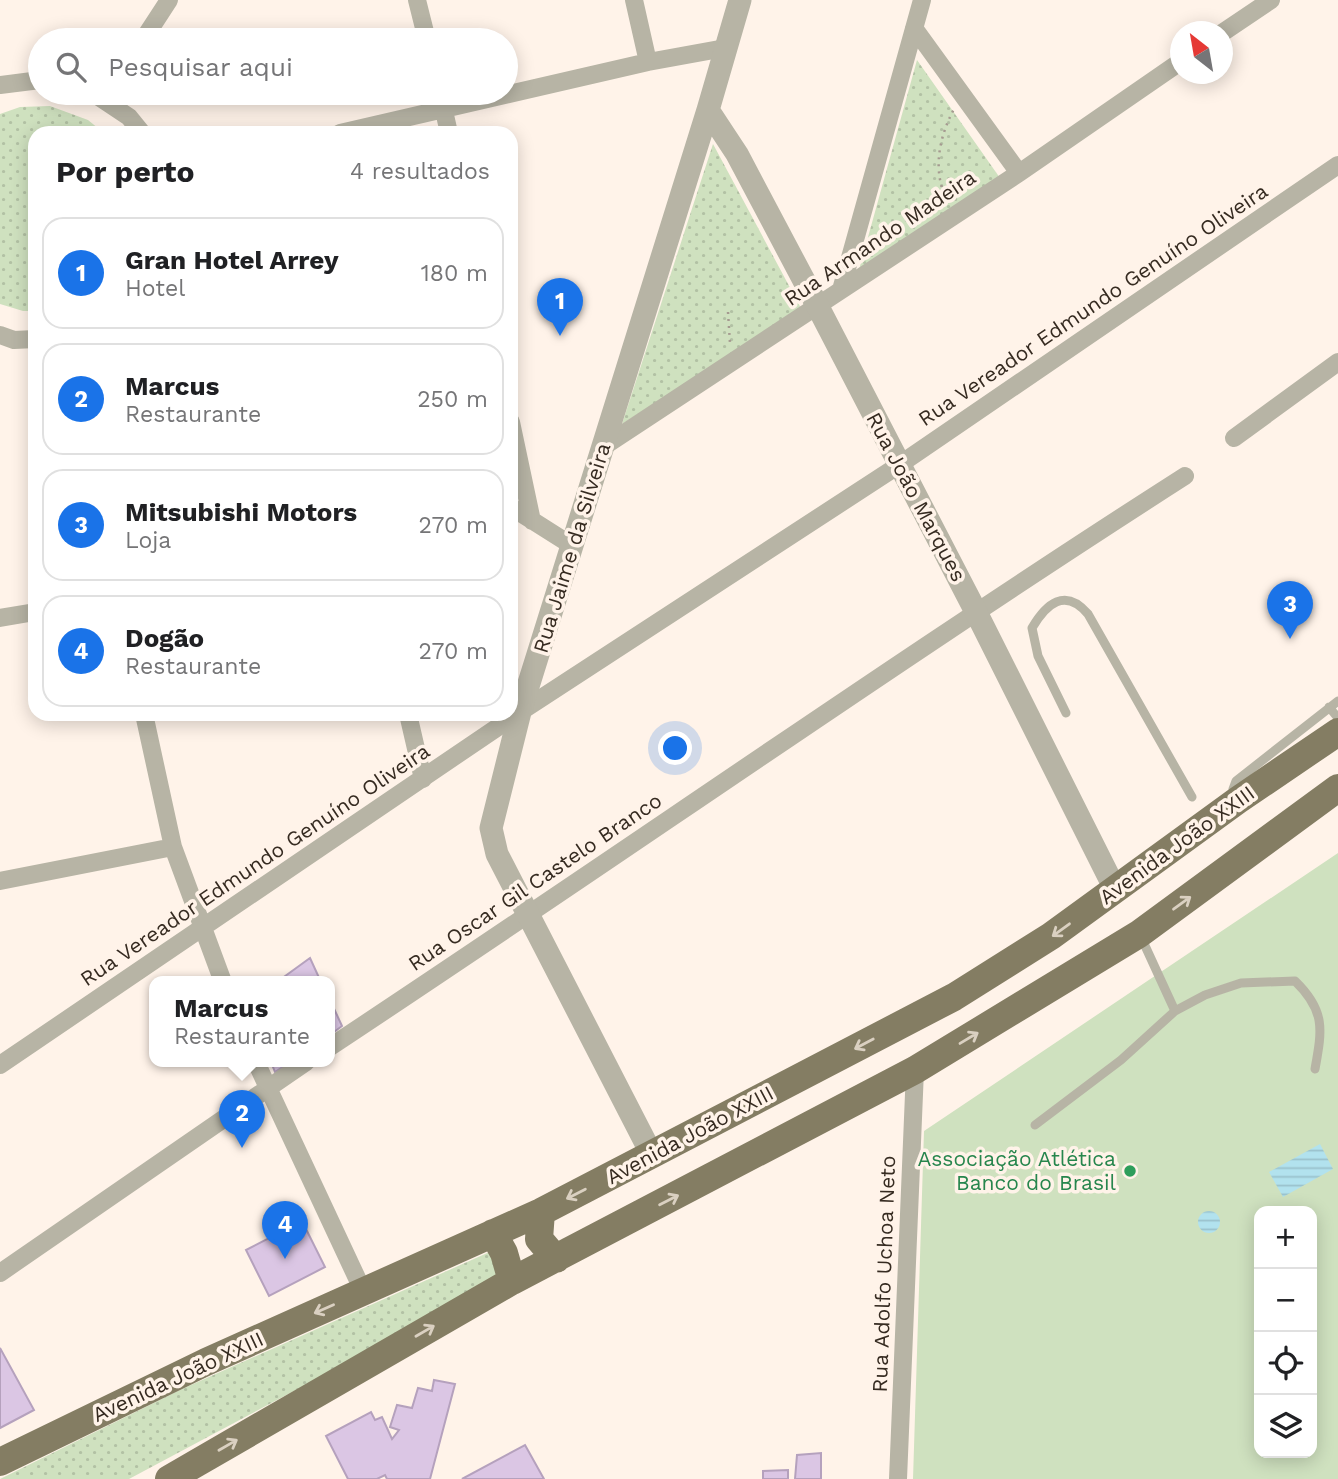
<!DOCTYPE html>
<html lang="pt">
<head>
<meta charset="utf-8">
<style>
	:root { --surface:#fff; --page:#f2f2f2; --text:#202124; --muted:#757577; --line:#e0e0e0; --accent:#1a73e8 }
	body { margin:0; font-family:"Work Sans",sans-serif; background:var(--page); color:var(--text) }
	.controls { position:absolute; right:21px; bottom:21px; display:grid; overflow:hidden; border-radius:14px; box-shadow:0 4px 18px #0003 }
	.controls button { width:63px; height:63px; display:grid; place-items:center; padding:0; border:0; border-bottom:2px solid var(--line); background:var(--surface); color:var(--text); font:35px sans-serif }
	.compass { position:absolute; left:1170px; top:21px; width:63px; height:63px; border-radius:50%; background:var(--surface); box-shadow:0 4px 18px #0003; rotate:329deg }
	.you { position:absolute; left:676px; top:749px; width:24px; height:24px; margin:-18px; border:5px solid #fff; border-radius:50%; background:#1a73e8; box-shadow:0 0 0 10px #1a73e833 }
	.badge { display:grid; place-items:center; width:46px; height:46px; border-radius:50%; background:var(--accent); color:#fff; font-size:23px; font-weight:700 }
	.pin { position:absolute; translate:-50% -58px; filter:drop-shadow(0 2px 4px #0008) }
	.pin::after { content:''; position:absolute; top:37px; width:24px; height:21px; background:inherit; clip-path:polygon(0 0,100% 0,50% 100%) }
	.popup { position:absolute; left:149px; top:976px; width:186px; height:91px; box-sizing:border-box; display:grid; place-content:center; border-radius:14px; background:var(--surface); filter:drop-shadow(0 2px 5px #0005); font-size:23px; white-space:nowrap; color:var(--muted) }
	.popup b { font-size:26px; color:var(--text) }
	.popup::after { content:''; position:absolute; left:50%; top:100%; margin-left:-14px; border:14px solid transparent; border-top-color:var(--surface) }
	.list { margin:0; padding:0; list-style:none }
	h2 { display:flex; justify-content:space-between; align-items:center; height:91px; margin:0; padding:0 28px; font-size:30px }
	h2 small { font-size:23px; font-weight:400; color:var(--muted) }
	.list li { display:grid; grid-template-columns:46px 1fr auto; gap:21px; align-items:center; box-sizing:border-box; height:112px; margin:0 14px 14px; padding:0 14px; border:2px solid var(--line); border-radius:21px }
	.list b { display:block; font-size:26px; white-space:nowrap }
	.list p { margin:0; font-size:23px; white-space:nowrap; color:var(--muted) }
	.list em { font-size:23px; font-style:normal; color:var(--muted) }
	.icon { flex:none; width:38px; height:38px; fill:none; stroke:currentColor; stroke-width:2; stroke-linecap:round; stroke-linejoin:round }
	.map { position:relative; flex:none; width:1338px; height:1479px; overflow:hidden }
	.search { position:absolute; background:var(--surface); box-shadow:0 4px 18px #0003; left:28px; top:28px; width:490px; height:77px; display:flex; align-items:center; gap:18px; box-sizing:border-box; padding:0 24px; border-radius:38px; color:var(--muted); font-size:26px }
	.panel { position:absolute; background:var(--surface); box-shadow:0 4px 18px #0003; left:28px; top:126px; width:490px; height:595px; border-radius:21px }
	.map>svg:first-child { display:block }
	.park { fill:url(#park-dots) }
	.garden { fill:#cfe1bf; fill-rule:evenodd }
	.water { fill:url(#water-rules) }
	.building { fill:#dbc6e4; stroke:#b5a1bd; stroke-width:2 }
	.lines { fill:none; stroke-linecap:round; stroke-linejoin:round }
	.path { stroke:#a59a90; stroke-width:2.5; stroke-dasharray:2 5; stroke-linecap:butt }
	.service { stroke:#b7b4a5; stroke-width:9 }
	.minor { stroke:#b7b4a5; stroke-width:18 }
	.tertiary { stroke:#b7b4a5; stroke-width:23 }
	.primary { stroke:#847d63; stroke-width:28 }
	.oneway { stroke:#dad0c1 }
	.leisure-dot { fill:#2e9e5b; stroke:#fff3e9; stroke-width:2.5 }
	.labels { text-anchor:middle; stroke-width:7; stroke-linejoin:round; paint-order:stroke }
	.street-label { font-size:21px; fill:#362b21; stroke:#fff3e9 }
	.leisure-label { font-size:21px; fill:#27864d; stroke:#fff3e9; text-anchor:end }
</style>
</head>
<body>
<div class="map">
<svg width="1338" height="1479" viewBox="0 0 1338 1479">
	<defs>
		<pattern id="park-dots" width="8" height="8" patternUnits="userSpaceOnUse" patternTransform="scale(1.75)"><rect width="8" height="8" fill="#cfe1bf"/><path d="M2 2h.1M6 6h.1" fill="none" stroke="#b2c1a4" stroke-width="1.8" stroke-linecap="round"/></pattern>
		<pattern id="water-rules" width="6" height="5" patternUnits="userSpaceOnUse" patternTransform="scale(1.75)"><rect width="6" height="5" fill="#b2e2ee"/><path d="M0 2.5h6" fill="none" stroke="#9ac2cc"/></pattern>
	</defs>
	<rect width="100%" height="100%" fill="#fff3e9"/>
	<!-- park -->
	<path class="park" d="M917 60 1000 178 857 277Z
		M50 106 88 120 104 133H35V311H23L0 304V114L20 107Z
		M713 144 802 310 622 424Z
		M494 1250 502 1272 322 1376 129 1479H0L182 1389Z"/>
	<!-- garden -->
	<path class="garden" d="M1338 853V1479H913L924 1131ZM1259 1211H1312V1453H1259Z"/>
	<!-- water -->
	<path class="water" d="M1320 1144 1333 1169 1283 1197 1269 1172Z
		M1198 1222a11 11 0 1 1 22 0a11 11 0 1 1-22 0Z"/>
	<!-- building -->
	<path class="building" d="M310 958 321 982H277Z
		M330 1000 342 1026 330 1035Z
		M271 1062H290L275 1072Z
		M302 1221 325 1267 269 1296 246 1250Z
		M0 1348 34 1410 0 1428Z
		M434 1380 455 1384 430 1479H387L385 1475 377 1479H348L326 1436 371 1412 375 1420 382 1417 392 1439 399 1430 390 1427 397 1405 412 1408 418 1388 432 1391Z
		M525 1445 544 1479H462Z
		M821 1453V1479H795L797 1455Z
		M788 1470V1479H763V1471Z"/>
	<g class="lines">
		<!-- path -->
		<path class="path" d="M947 200C932 171 939 137 954 109
			M728 312 730 343"/>
		<!-- service -->
		<path class="service" d="M1329 707 1338 718
			M1066 713 1038 656 1032 628C1046 604 1065 587 1088 614L1192 797
			M1236 795 1233 789 1236 781 1338 701
			M1141 937 1175 1011
			M1035 1125 1121 1060 1175 1011 1205 995 1241 983 1295 981C1326 1011 1322 1030 1315 1069"/>
		<!-- minor -->
		<path class="minor" d="M417 0 427 40
			M634 0 648 62
			M914 28 1019 173
			M1222 33 1271 0
			M143 40 169 0
			M0 85 40 80
			M93 93 129 117 142 133
			M440 93 449 133
			M340 133 648 62 725 48
			M841 290 922 0
			M0 335 14 340 35 339
			M511 422 532 521
			M1234 438 1338 362
			M603 447 1019 173 1180 62
			M511 507 571 545
			M0 618 35 612
			M144 714 173 847 223 982
			M408 714 423 779
			M0 881 173 847
			M330 1047C616 858 896 661 1185 476
			M256 1062 363 1291
			M0 1065 520 712 899 465 1338 165
			M0 1273 306 1062
			M898 1479 915 1070"/>
		<!-- tertiary -->
		<path class="tertiary" d="M708 110 737 154 818 307 975 610 1115 889
			M652 1155 497 854 491 828 520 712 708 110 740 0"/>
		<!-- primary -->
		<path class="primary" d="M541 1212 539 1239 556 1259
			M493 1233 504 1253 512 1281
			M0 1462 206 1362 541 1212 954 997 1051 936 1238 800 1338 732
			M169 1479 512 1281 915 1070 1139 934 1338 788"/>
	</g>
	<!-- one-way arrows -->
	<defs><path id="oneway-shaft" d="M-6 0H5M1.5-3L5.5 0L1.5 3" fill="none" stroke-width="1.6" stroke-linecap="round" stroke-linejoin="round" transform="scale(1.75)"/></defs>
	<g class="oneway">
		<use href="#oneway-shaft" transform="translate(1182 903) rotate(-36)"/>
		<use href="#oneway-shaft" transform="translate(1061 930) rotate(144)"/>
		<use href="#oneway-shaft" transform="translate(969 1038) rotate(-31)"/>
		<use href="#oneway-shaft" transform="translate(864 1044) rotate(152)"/>
		<use href="#oneway-shaft" transform="translate(576 1194) rotate(153)"/>
		<use href="#oneway-shaft" transform="translate(669 1200) rotate(-27)"/>
		<use href="#oneway-shaft" transform="translate(324 1309) rotate(156)"/>
		<use href="#oneway-shaft" transform="translate(425 1331) rotate(-30)"/>
		<use href="#oneway-shaft" transform="translate(228 1445) rotate(-30)"/>
	</g>
	<!-- markers -->
	<circle class="leisure-dot" cx="1130" cy="1171" r="7"/>
	<g class="labels">
		<!-- street labels -->
		<g class="street-label">
			<text transform="translate(880 238) rotate(-34)" y="7">Rua Armando Madeira</text>
			<text transform="translate(1093 305) rotate(-34)" y="7">Rua Vereador Edmundo Genuíno Oliveira</text>
			<text transform="translate(916 497) rotate(62)" y="7">Rua João Marques</text>
			<text transform="translate(572 548) rotate(-73)" y="7">Rua Jaime da Silveira</text>
			<text transform="translate(1177 845) rotate(-36)" y="7">Avenida João XXIII</text>
			<text transform="translate(255 865) rotate(-34)" y="7">Rua Vereador Edmundo Genuíno Oliveira</text>
			<text transform="translate(535 882) rotate(-34)" y="7">Rua Oscar Gil Castelo Branco</text>
			<text transform="translate(690 1135) rotate(-28)" y="7">Avenida João XXIII</text>
			<text transform="translate(884 1274) rotate(-88)" y="7">Rua Adolfo Uchoa Neto</text>
			<text transform="translate(178 1377) rotate(-25)" y="7">Avenida João XXIII</text>
		</g>
		<!-- leisure labels -->
		<g class="leisure-label">
			<text x="1116" y="1166">Associação Atlética<tspan x="1116" dy="24">Banco do Brasil</tspan></text>
		</g>
	</g>
</svg>
<div class="controls">
<button>+</button>
<button>−</button>
<button><svg class="icon" aria-label="locate" viewBox="0 0 24 24"><circle cx="12" cy="12" r="6"/><path d="M12 2v4M12 18v4M2 12h4M18 12h4"/></svg></button>
<button><svg class="icon" aria-label="layers" viewBox="0 0 24 24"><path d="M12 4l9 5-9 5-9-5zM3 14l9 5 9-5"/></svg></button>
</div>
<svg class="compass" viewBox="-18 -18 36 36"><path d="M0-13l5 13h-10z" fill="#e53935"/><path d="M0 13l5-13h-10z" fill="#757577"/></svg>
<div class="you"></div>
<div class="pin badge" style="left:560px;top:336px">1</div>
<div class="pin badge" style="left:242px;top:1148px">2</div>
<div class="popup"><b>Marcus</b>Restaurante</div>
<div class="pin badge" style="left:1290px;top:639px">3</div>
<div class="pin badge" style="left:285px;top:1259px">4</div>
<div class="search"><svg class="icon" aria-label="search" viewBox="0 0 24 24"><circle cx="10" cy="10" r="6"/><path d="M15 15l6 6"/></svg>Pesquisar aqui</div>
<section class="panel">
<h2>Por perto<small>4 resultados</small></h2>
<ul class="list">
<li><span class="badge">1</span><div><b>Gran Hotel Arrey</b><p>Hotel</p></div><em>180 m</em></li>
<li><span class="badge">2</span><div><b>Marcus</b><p>Restaurante</p></div><em>250 m</em></li>
<li><span class="badge">3</span><div><b>Mitsubishi Motors</b><p>Loja</p></div><em>270 m</em></li>
<li><span class="badge">4</span><div><b>Dogão</b><p>Restaurante</p></div><em>270 m</em></li>
</ul>
</section>
</div>
</body>
</html>
